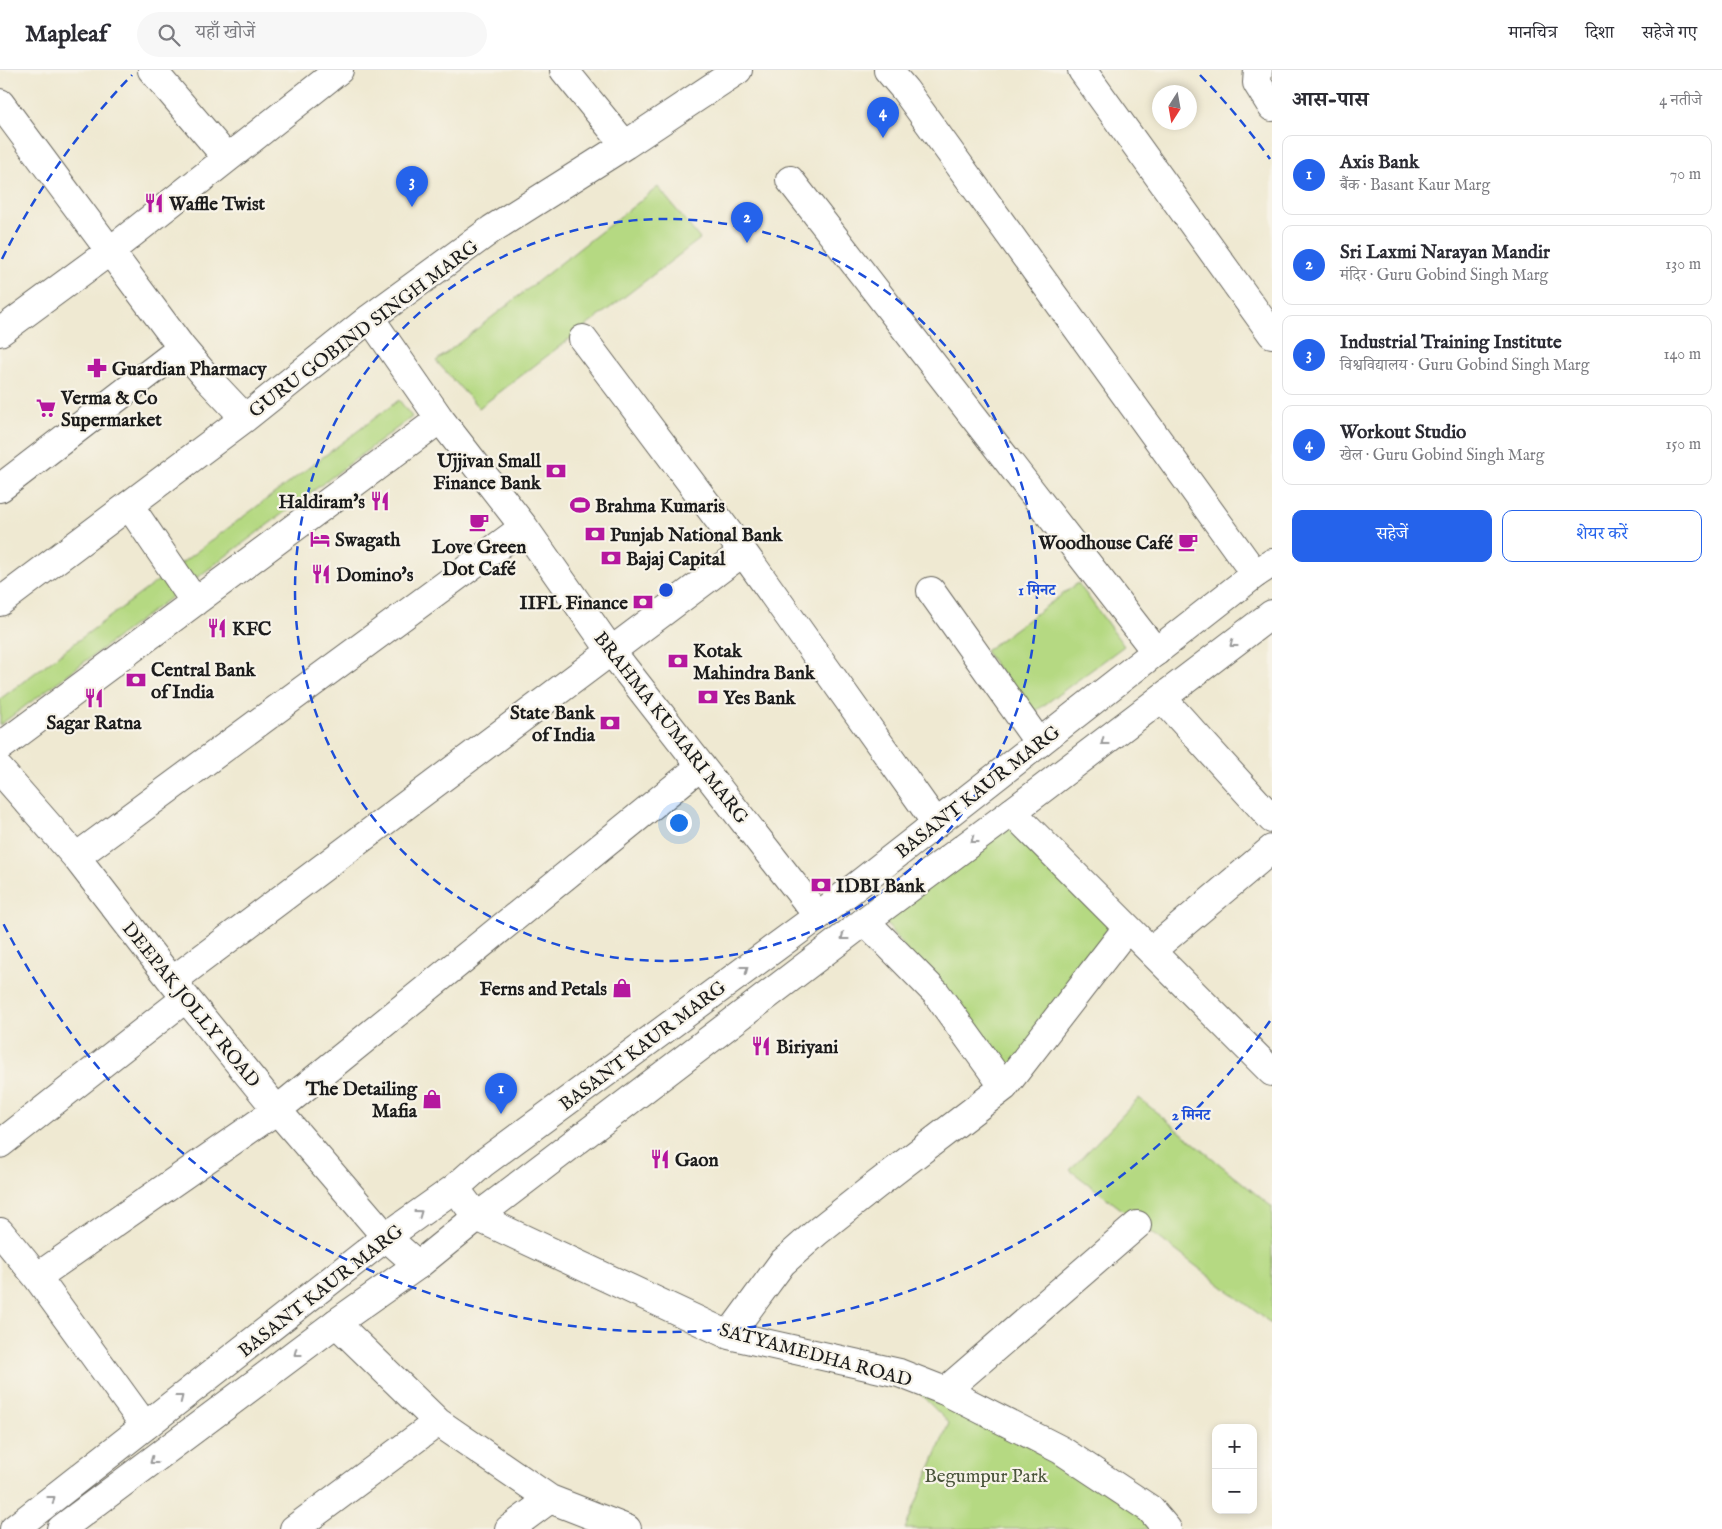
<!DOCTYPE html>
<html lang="hi">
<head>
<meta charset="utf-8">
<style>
	:root { --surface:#fff; --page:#f7f7f7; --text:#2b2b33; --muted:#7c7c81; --line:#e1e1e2; --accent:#2563eb }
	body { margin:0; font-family:"IM FELL English","Noto Serif Devanagari",serif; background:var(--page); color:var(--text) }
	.controls { position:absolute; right:15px; bottom:15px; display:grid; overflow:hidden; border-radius:10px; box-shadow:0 2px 8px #0003 }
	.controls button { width:45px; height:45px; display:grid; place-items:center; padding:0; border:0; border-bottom:1px solid var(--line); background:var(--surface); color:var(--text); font:25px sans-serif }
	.compass { position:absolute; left:1152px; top:15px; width:45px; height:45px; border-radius:50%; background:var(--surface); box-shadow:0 2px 8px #0003; rotate:191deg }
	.you { position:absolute; left:678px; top:752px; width:18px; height:18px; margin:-12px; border:4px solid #fff; border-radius:50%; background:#1a73e8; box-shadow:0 0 0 8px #1a73e833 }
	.badge { display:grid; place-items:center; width:32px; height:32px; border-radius:50%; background:var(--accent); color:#fff; font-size:16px; font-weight:700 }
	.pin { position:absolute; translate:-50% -41px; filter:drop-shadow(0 1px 2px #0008) }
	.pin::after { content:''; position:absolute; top:26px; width:18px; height:15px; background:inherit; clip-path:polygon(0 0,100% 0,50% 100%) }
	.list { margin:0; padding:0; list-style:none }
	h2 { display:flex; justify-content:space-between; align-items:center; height:65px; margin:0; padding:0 20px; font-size:21px }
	h2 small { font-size:16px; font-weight:400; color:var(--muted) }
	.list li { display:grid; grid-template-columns:32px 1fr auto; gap:15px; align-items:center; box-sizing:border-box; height:80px; margin:0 10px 10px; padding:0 10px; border:1px solid var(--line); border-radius:10px }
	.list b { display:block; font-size:19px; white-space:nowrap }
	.list p { margin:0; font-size:16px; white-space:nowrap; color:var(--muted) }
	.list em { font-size:16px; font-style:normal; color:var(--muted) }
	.actions { display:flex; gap:10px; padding:15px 20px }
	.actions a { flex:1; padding:11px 0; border:1px solid var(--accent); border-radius:10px; text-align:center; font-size:18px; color:var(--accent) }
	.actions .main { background:var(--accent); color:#fff }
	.icon { flex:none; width:28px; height:28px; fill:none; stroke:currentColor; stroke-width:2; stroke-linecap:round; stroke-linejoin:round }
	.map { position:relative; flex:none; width:1272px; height:1459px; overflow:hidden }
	header { display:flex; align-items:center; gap:30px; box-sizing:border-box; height:70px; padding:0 25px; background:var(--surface); border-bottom:1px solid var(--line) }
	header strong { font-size:24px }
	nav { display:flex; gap:28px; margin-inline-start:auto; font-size:18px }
	.search { width:350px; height:45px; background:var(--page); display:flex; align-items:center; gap:12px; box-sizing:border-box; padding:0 18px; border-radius:28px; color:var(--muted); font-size:19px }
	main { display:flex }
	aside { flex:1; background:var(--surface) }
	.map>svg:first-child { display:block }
	.green { fill:#b5d982; stroke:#687a4f }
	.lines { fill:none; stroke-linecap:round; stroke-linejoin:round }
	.minor-casing { stroke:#66645c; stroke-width:30 }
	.major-casing { stroke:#66645c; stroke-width:30 }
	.minor { stroke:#fff; stroke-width:28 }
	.major { stroke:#fff; stroke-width:28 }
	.oneway { stroke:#999 }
	.ring { fill:none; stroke:#1d4ed8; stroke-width:2.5; stroke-dasharray:9 6 }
	.labels { text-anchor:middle; stroke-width:4.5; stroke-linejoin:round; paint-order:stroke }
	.poi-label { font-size:19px; font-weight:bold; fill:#1c1c1c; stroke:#f7f3e8; text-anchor:start }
	.street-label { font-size:19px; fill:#1c1c1c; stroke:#f7f3e8 }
	.park-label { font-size:19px; fill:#4a553b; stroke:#f7f3e8 }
	.centre { fill:#1d4ed8; stroke:#f7f3e8; stroke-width:2.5 }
	.ring-label { font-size:15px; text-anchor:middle; font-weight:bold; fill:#1d4ed8; stroke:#f7f3e8; stroke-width:4.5; stroke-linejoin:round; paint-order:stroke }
</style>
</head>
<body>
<header>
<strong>Mapleaf</strong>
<div class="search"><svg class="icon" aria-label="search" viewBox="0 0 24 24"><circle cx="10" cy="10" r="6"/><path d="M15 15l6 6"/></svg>यहाँ खोजें</div>
<nav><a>मानचित्र</a><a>दिशा</a><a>सहेजे गए</a></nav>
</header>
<main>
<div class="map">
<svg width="1272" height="1459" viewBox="0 0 1272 1459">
	<rect width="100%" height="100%" fill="#f7f3e8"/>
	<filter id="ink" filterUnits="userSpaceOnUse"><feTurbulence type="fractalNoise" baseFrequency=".02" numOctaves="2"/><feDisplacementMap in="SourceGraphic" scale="10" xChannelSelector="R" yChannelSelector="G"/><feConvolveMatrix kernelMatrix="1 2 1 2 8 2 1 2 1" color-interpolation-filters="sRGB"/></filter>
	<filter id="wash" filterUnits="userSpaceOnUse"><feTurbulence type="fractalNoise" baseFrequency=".0096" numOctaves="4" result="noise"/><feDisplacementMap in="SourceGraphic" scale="20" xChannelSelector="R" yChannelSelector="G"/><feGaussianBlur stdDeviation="1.12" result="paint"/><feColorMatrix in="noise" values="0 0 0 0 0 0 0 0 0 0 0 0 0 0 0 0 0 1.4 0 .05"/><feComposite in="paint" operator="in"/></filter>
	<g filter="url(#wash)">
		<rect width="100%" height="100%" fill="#efe9d2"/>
		<!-- green -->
		<path class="green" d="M658 117 700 169 479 338 436 291Z
			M399 330 412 347 0 655V629Z
			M1078 513 1124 576 1032 644 985 581Z
			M1012 742 1127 858 1004 1017 879 843Z
			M1139 1028 1272 1137V1254L1070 1100Z
			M899 1303 945 1321 1167 1459H905L949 1353Z"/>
	</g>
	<g filter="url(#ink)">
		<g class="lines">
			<defs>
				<path id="minor" d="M152 0 227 88
					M564 0 625 75
					M888 0 905 20 1255 504
					M1082 0 1272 264
					M1258 0 1257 13 1272 37
					M0 33 182 278 209 310 245 348
					M790 110 1156 582
					M370 248 440 349 524 457 611 581 818 846
					M0 262 110 181 339 0
					M583 269 743 482 936 753
					M0 418 182 278
					M129 435 195 532
					M931 521 1039 673
					M0 532 245 348 370 248 492 159 625 75 738 0
					M1162 628 1272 749
					M0 677 440 349
					M0 700 76 787 172 911 277 1040 386 1167 418 1195
					M1012 742 1272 1002
					M76 787 524 457
					M865 851 936 923 1004 1017
					M1151 881 1272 779
					M172 911 743 482
					M0 1074 186 928
					M455 1118 477 1147 729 1265 899 1303 945 1321 1061 1380 1150 1439 1167 1459
					M0 1162 37 1207 145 1356
					M37 1207 277 1040 701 696
					M336 1253 438 1352 550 1429 627 1459
					M729 1265 782 1193 817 1162 875 1116 1004 1017 1127 858
					M945 1321 1137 1155
					M294 1459 438 1352
					M509 1459 550 1429"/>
				<path id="major" d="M14 1459 386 1167 455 1118 482 1094 818 846 1255 504 1272 493
					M61 1459 336 1253 418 1195 477 1147 865 851 1012 742 1272 544"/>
			</defs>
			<!-- minor casing -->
			<use href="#minor" class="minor-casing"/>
			<!-- major casing -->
			<use href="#major" class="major-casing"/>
			<!-- minor -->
			<use href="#minor" class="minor"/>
			<!-- major -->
			<use href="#major" class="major"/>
		</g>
		<!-- one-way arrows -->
		<defs><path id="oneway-chevron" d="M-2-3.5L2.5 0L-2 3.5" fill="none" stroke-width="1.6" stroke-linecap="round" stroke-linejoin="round" transform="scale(1.25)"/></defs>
		<g class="oneway">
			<use href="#oneway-chevron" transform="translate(1233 574) rotate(143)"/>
			<use href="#oneway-chevron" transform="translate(1104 672) rotate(143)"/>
			<use href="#oneway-chevron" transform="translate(974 770) rotate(143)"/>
			<use href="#oneway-chevron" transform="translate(844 867) rotate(143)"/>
			<use href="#oneway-chevron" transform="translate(745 899) rotate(-37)"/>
			<use href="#oneway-chevron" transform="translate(419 1143) rotate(-36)"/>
			<use href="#oneway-chevron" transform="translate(297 1283) rotate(143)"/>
			<use href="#oneway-chevron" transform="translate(180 1328) rotate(-38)"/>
			<use href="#oneway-chevron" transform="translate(153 1391) rotate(143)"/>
			<use href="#oneway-chevron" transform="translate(52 1429) rotate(-38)"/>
		</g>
	</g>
	<!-- distance rings -->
	<g class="ring">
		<circle cx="666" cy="520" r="371"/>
		<path d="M1270 951A742 742 0 0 1 2 851M2 189A742 742 0 0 1 132 5M1200 5A742 742 0 0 1 1270 89"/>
	</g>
	<!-- icons -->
	<defs>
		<symbol id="restaurant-bare" viewBox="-9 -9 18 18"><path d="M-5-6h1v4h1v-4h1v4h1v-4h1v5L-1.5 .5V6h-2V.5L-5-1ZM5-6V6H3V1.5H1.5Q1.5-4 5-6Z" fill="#b5179e" stroke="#f7f3e8" stroke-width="2.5" paint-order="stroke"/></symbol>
		<symbol id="pharmacy-bare" viewBox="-9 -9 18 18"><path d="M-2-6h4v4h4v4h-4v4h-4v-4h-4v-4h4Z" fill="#b5179e" stroke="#f7f3e8" stroke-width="2.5" paint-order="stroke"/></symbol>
		<symbol id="supermarket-bare" viewBox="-9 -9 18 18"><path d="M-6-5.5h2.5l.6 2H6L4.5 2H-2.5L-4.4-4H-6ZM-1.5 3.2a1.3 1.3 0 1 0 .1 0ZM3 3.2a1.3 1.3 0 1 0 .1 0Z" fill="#b5179e" stroke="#f7f3e8" stroke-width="2.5" paint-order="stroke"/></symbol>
		<symbol id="bank-bare" viewBox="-9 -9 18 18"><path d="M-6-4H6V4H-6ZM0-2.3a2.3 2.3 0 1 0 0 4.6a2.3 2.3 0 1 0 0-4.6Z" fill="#b5179e" stroke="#f7f3e8" stroke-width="2.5" paint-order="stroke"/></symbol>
		<symbol id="stadium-bare" viewBox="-9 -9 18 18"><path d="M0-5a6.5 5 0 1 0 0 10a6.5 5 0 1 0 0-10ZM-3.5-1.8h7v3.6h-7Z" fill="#b5179e" stroke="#f7f3e8" stroke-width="2.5" paint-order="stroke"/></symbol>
		<symbol id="cafe-bare" viewBox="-9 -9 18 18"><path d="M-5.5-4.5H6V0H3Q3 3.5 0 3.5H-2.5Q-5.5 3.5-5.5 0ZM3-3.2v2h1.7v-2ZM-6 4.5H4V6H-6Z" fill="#b5179e" stroke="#f7f3e8" stroke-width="2.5" paint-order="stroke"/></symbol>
		<symbol id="hotel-bare" viewBox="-9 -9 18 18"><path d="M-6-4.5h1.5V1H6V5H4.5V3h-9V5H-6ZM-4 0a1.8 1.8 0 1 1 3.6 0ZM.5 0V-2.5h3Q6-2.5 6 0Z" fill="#b5179e" stroke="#f7f3e8" stroke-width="2.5" paint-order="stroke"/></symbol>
		<symbol id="shop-bare" viewBox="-9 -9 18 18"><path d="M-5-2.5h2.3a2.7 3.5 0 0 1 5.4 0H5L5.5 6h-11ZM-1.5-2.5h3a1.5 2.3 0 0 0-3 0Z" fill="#b5179e" stroke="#f7f3e8" stroke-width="2.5" paint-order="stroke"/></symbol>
	</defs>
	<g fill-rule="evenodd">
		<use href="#restaurant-bare" x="140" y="119" width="28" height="28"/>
		<use href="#pharmacy-bare" x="83" y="284" width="28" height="28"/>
		<use href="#supermarket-bare" x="32" y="324" width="28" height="28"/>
		<use href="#bank-bare" x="542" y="387" width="28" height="28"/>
		<use href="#restaurant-bare" x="366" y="417" width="28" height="28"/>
		<use href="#stadium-bare" x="566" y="421" width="28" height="28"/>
		<use href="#cafe-bare" x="465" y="438" width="28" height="28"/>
		<use href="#bank-bare" x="581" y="450" width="28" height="28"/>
		<use href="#hotel-bare" x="306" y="455" width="28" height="28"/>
		<use href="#cafe-bare" x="1174" y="458" width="28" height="28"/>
		<use href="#bank-bare" x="597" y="474" width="28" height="28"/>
		<use href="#restaurant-bare" x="307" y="490" width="28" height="28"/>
		<use href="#bank-bare" x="629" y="518" width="28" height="28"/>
		<use href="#restaurant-bare" x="203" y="544" width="28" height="28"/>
		<use href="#bank-bare" x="664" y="577" width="28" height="28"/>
		<use href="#bank-bare" x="122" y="596" width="28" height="28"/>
		<use href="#bank-bare" x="694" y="613" width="28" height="28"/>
		<use href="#restaurant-bare" x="80" y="614" width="28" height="28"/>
		<use href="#bank-bare" x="596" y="639" width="28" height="28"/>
		<use href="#bank-bare" x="807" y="801" width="28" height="28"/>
		<use href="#shop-bare" x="608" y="904" width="28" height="28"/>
		<use href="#restaurant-bare" x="747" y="962" width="28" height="28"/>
		<use href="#shop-bare" x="418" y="1015" width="28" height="28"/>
		<use href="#restaurant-bare" x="646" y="1075" width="28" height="28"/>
	</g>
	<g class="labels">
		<!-- poi labels -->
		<g class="poi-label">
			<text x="169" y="140">Waffle Twist</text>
			<text x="112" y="305">Guardian Pharmacy</text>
			<text x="61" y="334">Verma &amp; Co<tspan x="61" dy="22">Supermarket</tspan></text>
			<text x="541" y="397" text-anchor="end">Ujjivan Small<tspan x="541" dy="22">Finance Bank</tspan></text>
			<text x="365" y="438" text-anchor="end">Haldiram's</text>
			<text x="595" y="442">Brahma Kumaris</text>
			<text x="610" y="471">Punjab National Bank</text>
			<text x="335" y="476">Swagath</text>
			<text x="1173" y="479" text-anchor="end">Woodhouse Café</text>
			<text x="479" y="483" text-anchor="middle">Love Green<tspan x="479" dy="22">Dot Café</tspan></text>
			<text x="626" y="495">Bajaj Capital</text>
			<text x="336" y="511">Domino's</text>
			<text x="628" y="539" text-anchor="end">IIFL Finance</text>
			<text x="232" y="565">KFC</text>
			<text x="693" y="587">Kotak<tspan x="693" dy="22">Mahindra Bank</tspan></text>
			<text x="151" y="606">Central Bank<tspan x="151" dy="22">of India</tspan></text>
			<text x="723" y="634">Yes Bank</text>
			<text x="595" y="649" text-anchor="end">State Bank<tspan x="595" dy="22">of India</tspan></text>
			<text x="94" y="659" text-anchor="middle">Sagar Ratna</text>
			<text x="836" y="822">IDBI Bank</text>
			<text x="607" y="925" text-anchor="end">Ferns and Petals</text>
			<text x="776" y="983">Biriyani</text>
			<text x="417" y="1025" text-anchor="end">The Detailing<tspan x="417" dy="22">Mafia</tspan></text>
			<text x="675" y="1096">Gaon</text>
		</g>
		<!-- street labels -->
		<g class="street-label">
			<text transform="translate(363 258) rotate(-37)" y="7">GURU GOBIND SINGH MARG</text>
			<text transform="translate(672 657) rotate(52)" y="7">BRAHMA KUMARI MARG</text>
			<text transform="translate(977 721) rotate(-38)" y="7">BASANT KAUR MARG</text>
			<text transform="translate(192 934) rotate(51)" y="7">DEEPAK JOLLY ROAD</text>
			<text transform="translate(642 975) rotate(-37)" y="7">BASANT KAUR MARG</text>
			<text transform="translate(320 1220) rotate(-38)" y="7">BASANT KAUR MARG</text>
			<text transform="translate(816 1284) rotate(15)" y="7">SATYAMEDHA ROAD</text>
		</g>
		<!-- park labels -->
		<g class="park-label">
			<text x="986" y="1412">Begumpur Park</text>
		</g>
	</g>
	<circle cx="666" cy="520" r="8" class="centre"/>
	<g class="ring-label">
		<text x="1037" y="525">1 मिनट</text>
		<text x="1191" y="1050">2 मिनट</text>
	</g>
</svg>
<div class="controls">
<button>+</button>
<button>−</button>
</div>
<svg class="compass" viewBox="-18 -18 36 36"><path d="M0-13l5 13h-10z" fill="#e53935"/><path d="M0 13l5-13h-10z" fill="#7c7c81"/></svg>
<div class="you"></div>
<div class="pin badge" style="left:501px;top:1044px">1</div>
<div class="pin badge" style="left:747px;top:173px">2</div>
<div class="pin badge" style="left:412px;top:137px">3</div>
<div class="pin badge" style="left:883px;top:68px">4</div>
</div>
<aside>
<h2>आस-पास<small>4 नतीजे</small></h2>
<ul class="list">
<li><span class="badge">1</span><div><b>Axis Bank</b><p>बैंक · Basant Kaur Marg</p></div><em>70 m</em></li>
<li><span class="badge">2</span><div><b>Sri Laxmi Narayan Mandir</b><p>मंदिर · Guru Gobind Singh Marg</p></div><em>130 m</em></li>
<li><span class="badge">3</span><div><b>Industrial Training Institute</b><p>विश्वविद्यालय · Guru Gobind Singh Marg</p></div><em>140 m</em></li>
<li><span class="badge">4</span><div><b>Workout Studio</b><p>खेल · Guru Gobind Singh Marg</p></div><em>150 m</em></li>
</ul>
<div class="actions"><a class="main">सहेजें</a><a>शेयर करें</a></div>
</aside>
</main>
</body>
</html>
